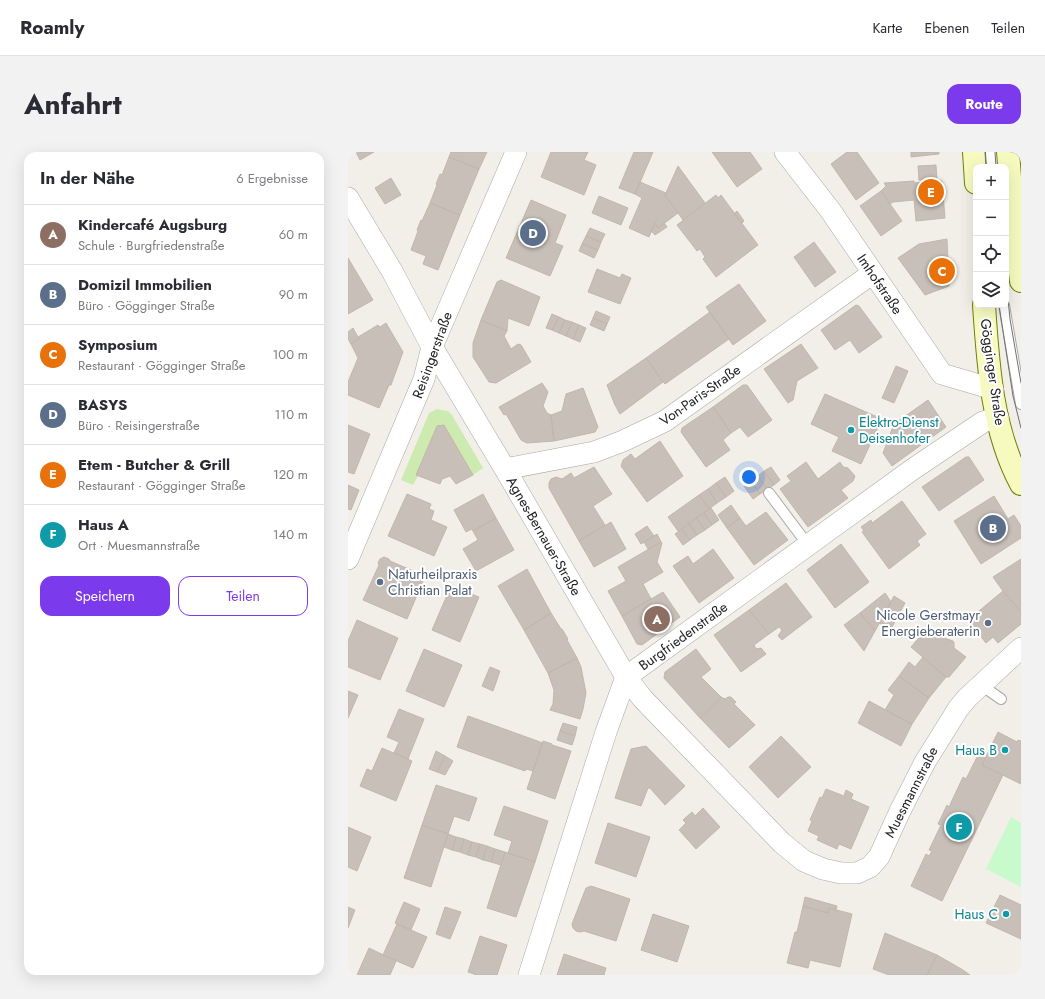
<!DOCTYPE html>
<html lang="de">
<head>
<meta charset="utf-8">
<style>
	:root { --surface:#fff; --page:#f2f2f3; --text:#2b2b33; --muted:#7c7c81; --line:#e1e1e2; --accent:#7c3aed }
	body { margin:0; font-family:Jost,sans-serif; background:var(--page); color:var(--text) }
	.controls { position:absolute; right:12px; top:12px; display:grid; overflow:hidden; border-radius:8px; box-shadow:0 4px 16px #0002 }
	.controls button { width:36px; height:36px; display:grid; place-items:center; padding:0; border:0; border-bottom:1px solid var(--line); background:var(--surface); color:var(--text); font:20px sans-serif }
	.you { position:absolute; left:401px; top:325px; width:14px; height:14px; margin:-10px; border:3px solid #fff; border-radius:50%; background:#1a73e8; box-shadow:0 0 0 6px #1a73e833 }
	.badge { display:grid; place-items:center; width:26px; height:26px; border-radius:50%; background:var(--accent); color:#fff; font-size:13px; font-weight:700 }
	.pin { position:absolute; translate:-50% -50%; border:2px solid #fff; box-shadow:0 1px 4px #0006 }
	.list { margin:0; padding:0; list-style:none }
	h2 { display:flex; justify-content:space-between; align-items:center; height:52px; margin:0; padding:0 16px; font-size:17px }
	h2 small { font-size:13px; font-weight:400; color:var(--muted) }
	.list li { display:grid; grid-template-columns:26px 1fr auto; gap:12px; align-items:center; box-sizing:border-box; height:60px; padding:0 16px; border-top:1px solid var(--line) }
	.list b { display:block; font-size:15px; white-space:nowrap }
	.list p { margin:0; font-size:13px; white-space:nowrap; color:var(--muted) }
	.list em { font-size:13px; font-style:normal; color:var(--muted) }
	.actions { display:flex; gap:8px; padding:12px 16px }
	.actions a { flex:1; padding:9px 0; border:1px solid var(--accent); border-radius:12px; text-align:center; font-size:14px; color:var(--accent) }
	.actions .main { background:var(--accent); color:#fff }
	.icon { flex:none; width:22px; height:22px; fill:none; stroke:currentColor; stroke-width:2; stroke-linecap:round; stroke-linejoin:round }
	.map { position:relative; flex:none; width:673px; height:823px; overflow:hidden; border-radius:12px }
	header { display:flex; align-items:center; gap:24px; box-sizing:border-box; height:56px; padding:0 20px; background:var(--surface); border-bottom:1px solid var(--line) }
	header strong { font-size:19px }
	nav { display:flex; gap:22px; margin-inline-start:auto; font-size:14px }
	.intro { display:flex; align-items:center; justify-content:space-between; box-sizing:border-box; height:96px; padding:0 24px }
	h1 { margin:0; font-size:28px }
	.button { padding:10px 18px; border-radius:12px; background:var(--accent); color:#fff; font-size:14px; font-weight:700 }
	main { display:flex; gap:24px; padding:0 24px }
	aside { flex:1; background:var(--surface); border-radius:12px; box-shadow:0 4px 16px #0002 }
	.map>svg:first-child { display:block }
	.grass { fill:#cdebb0 }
	.park { fill:#c8facc }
	.building { fill:#c7bfb8; stroke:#c4b6ab }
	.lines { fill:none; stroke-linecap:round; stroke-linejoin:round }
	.lane-casing { stroke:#a9a9a9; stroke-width:12 }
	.street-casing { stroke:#a9a9a9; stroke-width:22 }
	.secondary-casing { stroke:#707d05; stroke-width:24 }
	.lane { stroke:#fff; stroke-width:10 }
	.street { stroke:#fff; stroke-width:21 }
	.secondary { stroke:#f7fabf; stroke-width:22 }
	.tram { stroke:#707070; stroke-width:1 }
	.culture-dot { fill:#0f9aa8; stroke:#fff; stroke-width:1.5 }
	.service-dot { fill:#5c6f8a; stroke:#fff; stroke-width:1.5 }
	.labels { text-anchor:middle; stroke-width:4; stroke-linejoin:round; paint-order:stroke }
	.street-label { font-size:14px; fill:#222; stroke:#fff }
	.culture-label { font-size:14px; fill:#0d838f; stroke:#fff; text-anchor:end }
	.service-label { font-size:14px; fill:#4e5e75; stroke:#fff; text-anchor:start }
</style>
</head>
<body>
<header>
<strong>Roamly</strong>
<nav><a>Karte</a><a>Ebenen</a><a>Teilen</a></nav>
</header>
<div class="intro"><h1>Anfahrt</h1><a class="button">Route</a></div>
<main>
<aside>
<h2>In der Nähe<small>6 Ergebnisse</small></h2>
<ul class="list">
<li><span class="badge" style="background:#8d6e63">A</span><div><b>Kindercafé Augsburg</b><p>Schule · Burgfriedenstraße</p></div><em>60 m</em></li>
<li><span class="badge" style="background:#5c6f8a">B</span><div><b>Domizil Immobilien</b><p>Büro · Gögginger Straße</p></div><em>90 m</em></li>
<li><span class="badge" style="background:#e8710a">C</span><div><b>Symposium</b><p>Restaurant · Gögginger Straße</p></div><em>100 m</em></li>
<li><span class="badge" style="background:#5c6f8a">D</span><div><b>BASYS</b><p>Büro · Reisingerstraße</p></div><em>110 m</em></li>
<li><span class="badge" style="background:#e8710a">E</span><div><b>Etem - Butcher &amp; Grill</b><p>Restaurant · Gögginger Straße</p></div><em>120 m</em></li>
<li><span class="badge" style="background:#0f9aa8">F</span><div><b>Haus A</b><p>Ort · Muesmannstraße</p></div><em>140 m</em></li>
</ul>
<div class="actions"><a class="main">Speichern</a><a>Teilen</a></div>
</aside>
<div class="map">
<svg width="673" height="823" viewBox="0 0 673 823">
	<rect width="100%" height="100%" fill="#f2efe9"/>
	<!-- grass -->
	<path class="grass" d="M89 257 100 259 104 263 135 316 125 323 96 273 89 275 68 323 70 324 65 333 53 328 81 261Z"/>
	<!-- park -->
	<path class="park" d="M663 665 673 671V735L638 717Z"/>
	<!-- building -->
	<path class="building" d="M8 0H26L12 8Z
		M103 0H139L131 17 101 5Z
		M203 0H240L236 8 248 13 236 43 193 25Z
		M286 0H305L287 42 271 36Z
		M364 0H402L414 17 389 35Z
		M499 0H509L531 31 508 48 483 12Z
		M563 0H591V2L563 5Z
		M101 5 131 17 112 63 82 51 89 33 88 32 92 22 94 23Z
		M588 13 589 27 571 28 570 14Z
		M330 14 357 51 335 68 317 43Z
		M43 26 53 43 37 52 27 36Z
		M566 29 567 31 594 29 597 66 568 69 566 48 545 50 542 52 533 39 538 34 536 31Z
		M292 30 318 41 317 43 330 61 310 76 307 71 301 85 281 76 294 46 287 42Z
		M533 39 554 69 533 84 512 54Z
		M368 43 370 46 373 43 410 93 368 125 355 107 357 105 352 97 349 99 329 73Z
		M251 44 280 56 273 73 244 61Z
		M183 48 218 63 207 91 215 94 202 124 158 106Z
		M82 51 112 63 90 118 75 112 78 104 63 98 70 79 69 78 73 68 74 69Z
		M389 59 396 69 394 71 386 62Z
		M307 71 310 76 316 71 319 75 307 83 303 79Z
		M242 76 257 82 253 90 238 84Z
		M238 84 253 90 250 98 234 92Z
		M599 87 601 134 577 143 550 106 571 92Z
		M466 90 488 120 467 135 446 105Z
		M234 92 250 98 246 106 231 99Z
		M0 106 25 148 0 162Z
		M249 117 272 126 274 122 283 126 272 152 240 140Z
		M153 128 192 145 181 174 160 166 159 179 133 168 149 130Z
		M391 132 418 169 385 193 358 155Z
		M508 153 511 154 534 185 511 201 502 188 487 198 473 178Z
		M248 159 262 165 259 172 245 166Z
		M362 160 381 187 317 232 298 206Z
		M204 162 211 165 204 178 198 176Z
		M211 165 217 168 211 181 204 178Z
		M245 166 259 172 256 179 242 173Z
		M133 168 159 179 156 184 163 197 170 192 173 193 183 210 148 231 141 230 125 205V191Z
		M217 168 224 170 218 184 211 181Z
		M224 170 231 173 225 187 218 184Z
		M38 171 55 200 43 233H41L31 256 0 243V230L10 206 3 192 11 187 10 185 30 173 32 175Z
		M231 173 238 176 232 190 225 187Z
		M5 176 11 187 3 192 0 187V180Z
		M453 192 470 216 449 229 445 248 440 251 416 217Z
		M298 206 315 230 272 262 267 253 259 233Z
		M548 214 560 219 546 251 534 246Z
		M194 231 200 240 195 254 199 261 203 263 206 289 179 291 173 288 158 262 156 263 151 255Z
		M395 233H399L424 268 400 285 392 275 383 281 365 255Z
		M235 236 250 275 247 280 206 289 203 263 214 259 218 242Z
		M477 242 534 267 513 312 484 299 491 285 463 272Z
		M580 248 598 275 544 314 535 301 546 272Z
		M365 255 383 281 375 288 382 298 358 315 333 280 334 276Z
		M0 273 22 282 6 322 0 320Z
		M96 273 125 323 108 332 102 324 94 327 92 332 68 323 89 274Z
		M312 289 335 324 299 350 273 314 275 308 283 302 287 307Z
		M618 305H621L636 328 591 359 574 335Z
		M458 310 470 327 492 310 495 315 500 316 507 324 505 329 493 338 500 346 460 375 432 337 443 329 439 324Z
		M246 315 264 342 245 354 257 373 231 389 201 336V331L203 327 208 325 214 327 223 321 226 326Z
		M423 315 432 328 426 333 416 319Z
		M416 319 426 333 419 337 410 324Z
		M410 324 419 337 412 342 403 329Z
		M377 325 386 339 378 345 368 331Z
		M403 329 412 342 405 347 396 334Z
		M368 331 378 345 369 351 360 337Z
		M0 333 11 338 3 358 0 357Z
		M360 337 369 351 361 357 351 343Z
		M59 342 83 352 81 357 86 359 83 368 99 375 86 404 40 384Z
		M135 342 148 366 125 379 124 377 118 380 106 358Z
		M351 343 361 357 330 379 320 365Z
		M646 344 660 367 666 363 673 374V386L633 412 606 369Z
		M554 349 578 382 569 389 572 393 541 417 514 380 516 379 513 375 523 368 524 371Z
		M383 353 392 366 379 376 370 363Z
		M363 356 371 368 364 373 356 361Z
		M418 360 440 388 406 413 379 376 392 366 398 374Z
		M356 361 364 373 357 378 348 366Z
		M148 366 166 398 128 419 115 397 130 388 125 379Z
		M348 366 357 378 349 383 341 372Z
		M263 370 278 397 246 415 231 389Z
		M341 372 349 383 342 388 334 377Z
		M299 374 306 384 293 392 287 382Z
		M334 377 342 388 335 393 327 382Z
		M309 382 313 390 300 397 296 390Z
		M313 390 314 391 309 410 315 420 295 432 303 447 274 464 260 439 278 429 270 415Z
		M493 392 521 430 487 456 459 418Z
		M365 397 386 426 351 451 325 414 340 404 345 412Z
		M36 405 41 407 42 409 77 424 59 467 15 448 31 413 30 411 32 407Z
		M673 407V460L655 439 645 425Z
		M179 417 203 461 176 478 150 434Z
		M438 431 464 465 434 488 430 484 434 478 431 475 421 482 401 458Z
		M103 434 131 445 112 490 84 478Z
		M655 439 673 460V472L650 491 645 485 638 491 620 468Z
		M315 440 332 465 294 493 289 492 274 464Z
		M537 441 543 450 527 479 512 461Z
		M546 444 557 451 543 477 531 471Z
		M401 458 421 482 406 493 408 497 413 496 418 502 393 520 366 483Z
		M203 461 213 477H214L220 487 219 488 229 506 200 521 176 478Z
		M512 461 527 479 516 499 496 473Z
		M9 468 50 486 32 528 0 515V489Z
		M581 474 589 480 590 478 599 487 605 489 606 491V496L618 505 601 525H598L563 495Z
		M76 497 114 513 96 555 58 539Z
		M348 497 363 517 353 525 373 545 352 566 316 526 317 520Z
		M575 505 598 525 581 546 551 524 561 510 567 515Z
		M229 506 233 515 238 541 235 557 232 567 202 558 205 552 206 538 200 521Z
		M142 515 152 519 145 539 134 534Z
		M551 524 581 546 564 572 537 558 546 543 540 538Z
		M0 539 10 543 0 566Z
		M373 545 377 547 380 545H383L388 550 386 552 407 573 381 596 352 566Z
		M521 549 564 572 553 594 510 571Z
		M51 557 76 567 60 607 46 601 51 590 39 585Z
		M120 564 195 591 185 619 178 617 177 619 109 595Z
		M215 571 229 575 227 584 212 579Z
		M212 579 227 584 224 593 209 588Z
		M650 580 669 590 670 588 673 589V632L634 613Z
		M433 584 463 615 430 646 401 615Z
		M195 589 204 592V593L223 599 207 647 179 637Z
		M298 594 337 634 317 653 302 636H300L293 654 267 646 283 597Z
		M34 596 64 609 48 649 12 634 19 617 24 619Z
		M88 599 97 604 89 620 81 617Z
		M630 603 637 606 634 613 655 623 594 749 563 734 578 702 581 704 584 699 581 698 593 673 590 672 599 653 601 655 615 625 618 627Z
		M97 604 105 609 97 623 89 620Z
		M88 633 129 646 121 669 106 664 100 682 74 673Z
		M478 637 496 644 498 638 505 642 503 647 521 655 503 697 491 692 489 697 469 688 471 684 460 679 464 669 462 668 472 645 474 646Z
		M156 654 200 669 187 710 160 701 164 689 146 683Z
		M355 656 372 675 348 697 331 678 338 671 335 668 344 660 347 664Z
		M260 671 302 685 288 725 247 711Z
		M74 673 100 682 83 735 56 726Z
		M0 675 23 685 9 719 0 715Z
		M100 682 108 685 104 698 96 695Z
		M108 685 116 687 112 700 104 698Z
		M116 687 124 690 120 703 112 700Z
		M124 690 132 692 128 705 120 703Z
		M132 692 139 694 135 708 128 705Z
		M139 694 147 697 143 710 135 708Z
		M147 697 157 700 153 713 143 710Z
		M157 700 187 710 168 765 139 756Z
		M243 734 282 747 268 789 236 779 232 780 228 779 225 776 224 772 238 736Z
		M652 743 673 753V787L638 771Z
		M457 745 489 754 488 758 481 756 480 761 455 754Z
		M56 750 72 757 63 778 47 771Z
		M455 754 480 761 481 756 504 762 492 815 462 808 460 816 439 811 447 780H449Z
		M0 755 7 758 0 776Z
		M97 755 113 760 102 787 88 782Z
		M305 762 341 774 329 810 293 798Z
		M49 772 79 785 65 816 35 803Z
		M537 781 589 803 579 823H541L525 817Z
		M132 784 159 793 149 823H129L120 820Z
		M21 796 48 809 42 823H9Z
		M216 802 258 816 256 823H209Z
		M589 803 615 818 622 823H579Z"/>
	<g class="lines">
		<defs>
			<path id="lane" d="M643 0 644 15
				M656 153 673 252
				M421 341 460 393
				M633 533 653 547"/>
			<path id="street" d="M437 0 482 58 594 222 645 237
				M0 46 44 119 84 195 157 317 278 525 295 547 434 691 456 709 475 717 493 721H509L522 715 531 705 552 659 577 610 610 557 619 546 673 496
				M157 317 246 300 275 289 317 269 525 121
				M0 407 76 227 84 195 168 0
				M181 823 258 580 278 525 565 317 635 270 650 265"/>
			<path id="secondary" d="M626 0 628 31
				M660 0 665 63 673 129
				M636 153C640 213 644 278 673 332"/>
		</defs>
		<!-- lane casing -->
		<use href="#lane" class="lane-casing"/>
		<!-- street casing -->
		<use href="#street" class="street-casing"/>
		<!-- secondary casing -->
		<use href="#secondary" class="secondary-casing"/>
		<!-- lane -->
		<use href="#lane" class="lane"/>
		<!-- street -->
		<use href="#street" class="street"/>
		<!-- secondary -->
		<use href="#secondary" class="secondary"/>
		<!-- tram -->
		<path class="tram" d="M637 0 638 15
			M647 0 648 15
			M658 127 662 167 673 231
			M651 153 665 244 673 276"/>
	</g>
	<!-- markers -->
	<g class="culture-dot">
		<circle cx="503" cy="278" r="4"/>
		<circle cx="657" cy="598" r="4"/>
		<circle cx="658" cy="762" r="4"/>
	</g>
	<g class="service-dot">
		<circle cx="32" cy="430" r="4"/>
		<circle cx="640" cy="471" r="4"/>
	</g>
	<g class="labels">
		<!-- street labels -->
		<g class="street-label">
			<text transform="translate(532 132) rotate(56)" y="5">Imhofstraße</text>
			<text transform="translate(84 203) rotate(-70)" y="5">Reisingerstraße</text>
			<text transform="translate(645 220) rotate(82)" y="5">Gögginger Straße</text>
			<text transform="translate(352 243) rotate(-35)" y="5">Von-Paris-Straße</text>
			<text transform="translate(196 384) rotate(60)" y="5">Agnes-Bernauer-Straße</text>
			<text transform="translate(335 484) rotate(-36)" y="5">Burgfriedenstraße</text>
			<text transform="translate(563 640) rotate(-63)" y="5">Muesmannstraße</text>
		</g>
		<!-- culture labels -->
		<g class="culture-label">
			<text x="511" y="275" text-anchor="start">Elektro-Dienst<tspan x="511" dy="16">Deisenhofer</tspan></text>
			<text x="649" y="603">Haus B</text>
			<text x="650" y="767">Haus C</text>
		</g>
		<!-- service labels -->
		<g class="service-label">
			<text x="40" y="427">Naturheilpraxis<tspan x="40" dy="16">Christian Palat</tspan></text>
			<text x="632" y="468" text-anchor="end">Nicole Gerstmayr<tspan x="632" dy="16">Energieberaterin</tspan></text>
		</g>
	</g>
</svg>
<div class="controls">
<button>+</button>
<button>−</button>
<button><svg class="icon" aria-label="locate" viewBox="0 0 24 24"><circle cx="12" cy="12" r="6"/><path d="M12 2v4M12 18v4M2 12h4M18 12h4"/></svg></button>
<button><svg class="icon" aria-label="layers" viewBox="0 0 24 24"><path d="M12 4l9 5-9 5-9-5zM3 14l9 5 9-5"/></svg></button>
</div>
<div class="you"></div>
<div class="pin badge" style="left:309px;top:467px;background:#8d6e63">A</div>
<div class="pin badge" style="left:645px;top:376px;background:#5c6f8a">B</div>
<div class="pin badge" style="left:594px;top:119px;background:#e8710a">C</div>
<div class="pin badge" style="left:185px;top:81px;background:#5c6f8a">D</div>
<div class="pin badge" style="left:583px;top:40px;background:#e8710a">E</div>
<div class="pin badge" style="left:611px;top:675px;background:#0f9aa8">F</div>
</div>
</main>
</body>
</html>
